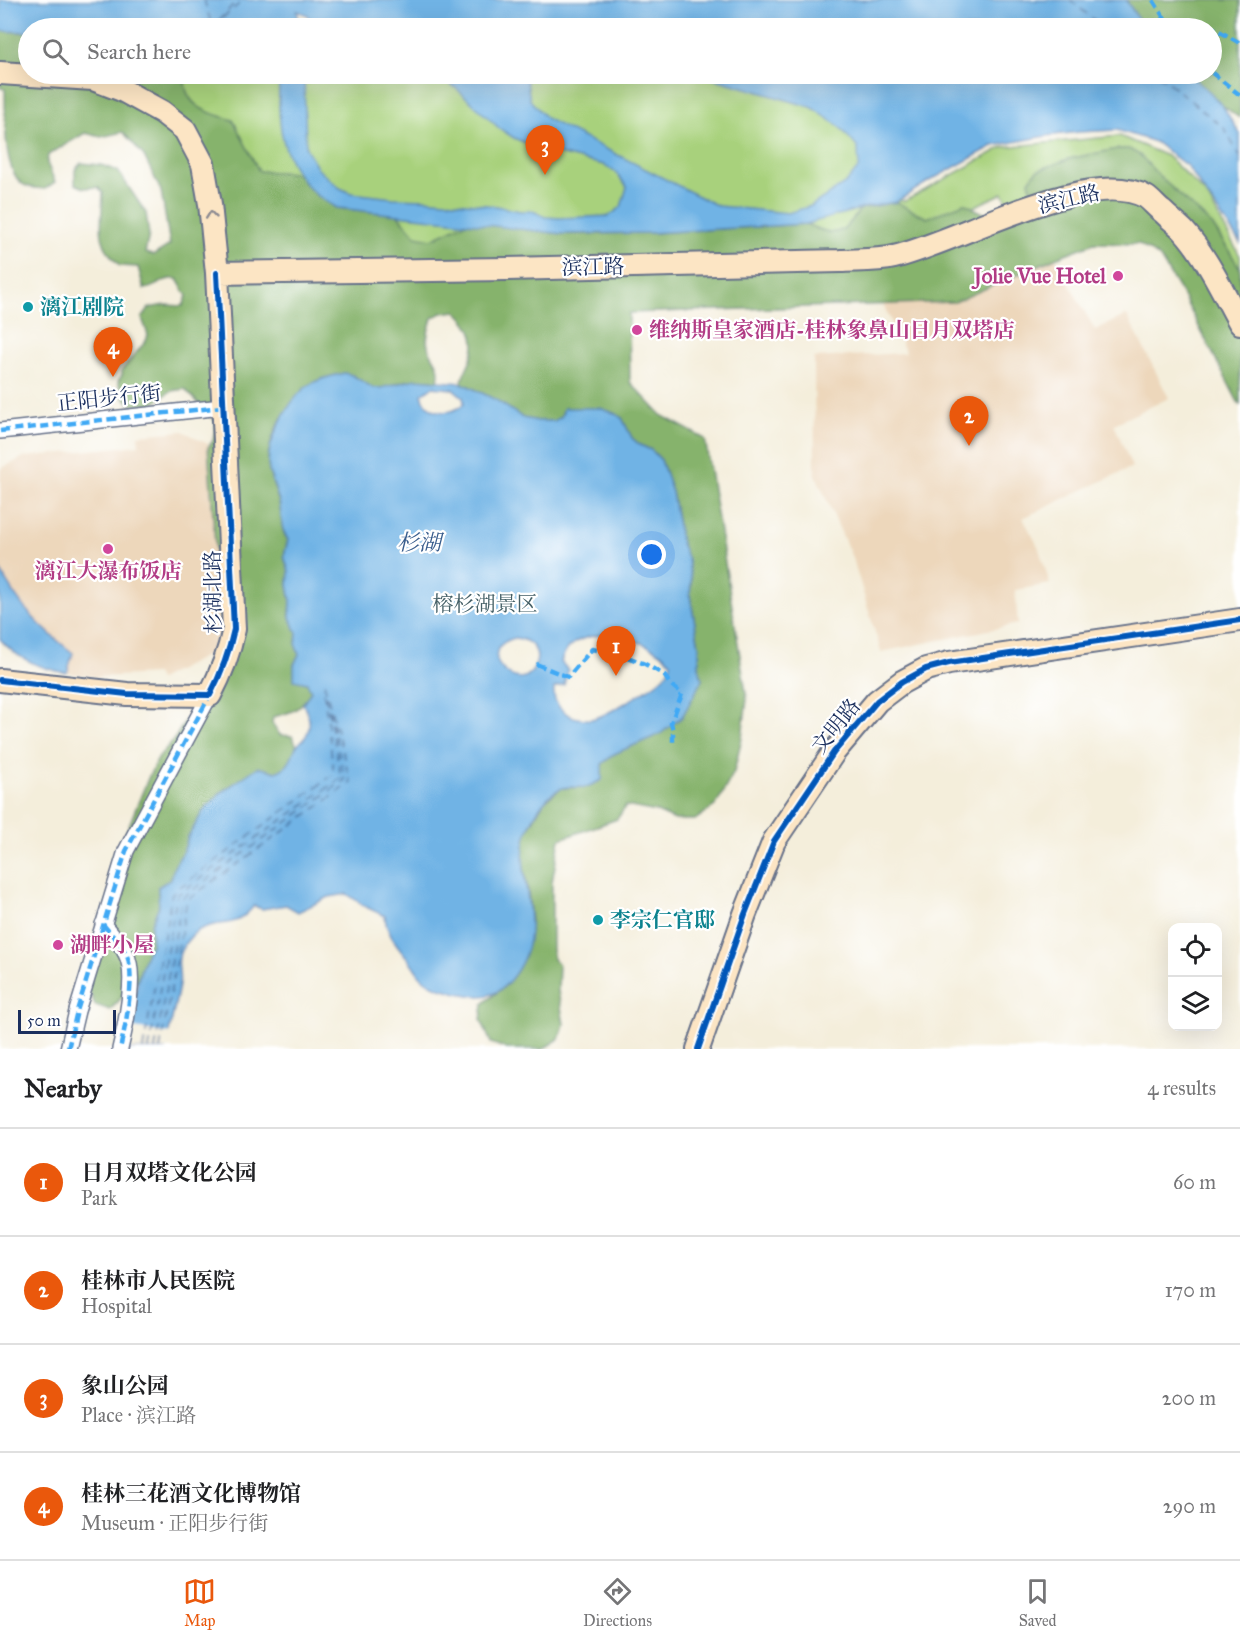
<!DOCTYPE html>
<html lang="en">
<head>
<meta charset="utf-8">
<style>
	:root { --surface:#fff; --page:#f2f2f2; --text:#202124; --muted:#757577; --line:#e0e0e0; --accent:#ea580c }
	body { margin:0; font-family:"IM FELL Great Primer","Noto Serif SC",serif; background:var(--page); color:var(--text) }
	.controls { position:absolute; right:18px; bottom:18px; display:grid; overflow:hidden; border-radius:12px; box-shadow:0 6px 24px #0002 }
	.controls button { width:54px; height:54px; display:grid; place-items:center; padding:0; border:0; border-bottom:2px solid var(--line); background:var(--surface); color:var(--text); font:30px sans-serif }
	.scale { position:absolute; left:18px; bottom:15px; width:98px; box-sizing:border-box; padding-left:6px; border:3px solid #1b2f5e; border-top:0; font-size:16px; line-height:21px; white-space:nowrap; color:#1b2f5e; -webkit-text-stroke:4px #fff; paint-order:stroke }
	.you { position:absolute; left:652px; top:555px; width:21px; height:21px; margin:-15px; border:4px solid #fff; border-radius:50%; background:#1a73e8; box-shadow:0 0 0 9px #1a73e833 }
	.badge { display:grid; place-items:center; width:39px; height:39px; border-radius:50%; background:var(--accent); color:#fff; font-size:20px; font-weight:700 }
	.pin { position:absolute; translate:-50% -50px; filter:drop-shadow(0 2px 3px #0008) }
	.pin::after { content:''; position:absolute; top:32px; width:21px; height:18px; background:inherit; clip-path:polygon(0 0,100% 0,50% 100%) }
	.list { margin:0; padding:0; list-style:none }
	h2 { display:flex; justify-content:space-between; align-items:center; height:78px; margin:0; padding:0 24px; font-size:26px }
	h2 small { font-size:20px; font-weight:400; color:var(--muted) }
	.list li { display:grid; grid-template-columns:39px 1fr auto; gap:18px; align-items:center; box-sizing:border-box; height:108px; padding:0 24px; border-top:2px solid var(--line) }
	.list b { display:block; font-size:22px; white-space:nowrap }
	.list p { margin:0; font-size:20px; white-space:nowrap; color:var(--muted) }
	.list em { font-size:20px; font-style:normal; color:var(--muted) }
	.icon { flex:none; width:33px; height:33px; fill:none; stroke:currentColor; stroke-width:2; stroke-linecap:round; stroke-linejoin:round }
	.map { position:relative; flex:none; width:1240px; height:1049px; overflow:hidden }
	.search { position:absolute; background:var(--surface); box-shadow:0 6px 24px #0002; left:18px; right:18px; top:18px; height:66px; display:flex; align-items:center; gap:15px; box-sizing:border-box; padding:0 21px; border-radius:33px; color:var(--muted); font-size:22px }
	.sheet { height:510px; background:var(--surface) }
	nav { display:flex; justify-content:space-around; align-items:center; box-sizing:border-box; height:84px; border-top:2px solid var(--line); background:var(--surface); font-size:16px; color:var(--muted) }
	nav a { display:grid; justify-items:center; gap:3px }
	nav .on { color:var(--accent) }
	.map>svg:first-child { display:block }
	.built { fill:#edd7bb }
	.green { fill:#a8d17c; stroke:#62806d; stroke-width:1.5 }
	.forest { fill:#86b36c; stroke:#507165; stroke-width:1.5 }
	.water { fill:#70b3e5; stroke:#4671a2; stroke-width:1.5; fill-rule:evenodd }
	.pier { fill:#f4eedb }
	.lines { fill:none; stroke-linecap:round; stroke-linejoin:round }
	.ferry { stroke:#395d8d; stroke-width:1.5; stroke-dasharray:8 6; stroke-linecap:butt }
	.street-casing { stroke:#67728a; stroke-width:18 }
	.secondary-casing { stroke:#67728a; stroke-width:26 }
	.street { stroke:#fff; stroke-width:15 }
	.secondary { stroke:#fce5c4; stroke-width:22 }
	.quiet { stroke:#3fa9f5; stroke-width:4.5; stroke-dasharray:9 4.5; stroke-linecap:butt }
	.cycleway-casing { stroke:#fff; stroke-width:10 }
	.cycleway { stroke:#0057b8; stroke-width:6 }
	.oneway { stroke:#8c8a91 }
	.hotel-dot { fill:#d1479c; stroke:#fff; stroke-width:2 }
	.culture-dot { fill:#0f9aa8; stroke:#fff; stroke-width:2 }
	.labels { text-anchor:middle; stroke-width:4.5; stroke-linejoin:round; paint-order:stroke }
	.street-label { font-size:21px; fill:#1b2f5e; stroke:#fff }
	.hotel-label { font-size:21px; font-weight:bold; fill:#b23c85; stroke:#fff; text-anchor:start }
	.culture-label { font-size:21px; font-weight:bold; fill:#0d838f; stroke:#fff; text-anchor:start }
	.park-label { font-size:21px; fill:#456067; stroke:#fff }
	.water-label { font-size:22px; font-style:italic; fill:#395d8d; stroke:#fff }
</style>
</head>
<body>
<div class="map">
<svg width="1240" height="1049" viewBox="0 0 1240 1049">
	<rect width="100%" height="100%" fill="#fff"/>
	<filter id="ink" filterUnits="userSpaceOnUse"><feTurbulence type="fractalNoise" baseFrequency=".0167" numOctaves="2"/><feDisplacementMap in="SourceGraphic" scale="12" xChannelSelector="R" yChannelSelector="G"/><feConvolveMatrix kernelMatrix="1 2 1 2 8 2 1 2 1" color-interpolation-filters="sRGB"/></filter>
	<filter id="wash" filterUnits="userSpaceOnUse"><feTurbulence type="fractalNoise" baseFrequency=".008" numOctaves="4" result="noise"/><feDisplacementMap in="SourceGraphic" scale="24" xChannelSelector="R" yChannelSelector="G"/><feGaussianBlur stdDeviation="1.35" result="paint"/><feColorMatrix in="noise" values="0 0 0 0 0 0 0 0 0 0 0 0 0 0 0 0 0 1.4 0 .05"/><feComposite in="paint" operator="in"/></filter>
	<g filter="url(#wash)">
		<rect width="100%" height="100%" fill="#f4eedb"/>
		<!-- built -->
		<path class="built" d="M1055 258 1095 330 1127 315 1169 398 1114 424 1132 467 1023 518 1038 546 1050 584 1015 590 1018 624 881 652 854 562 815 473 814 358 906 353 883 304 955 302Z
			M183 431 208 444 221 628 219 649 159 680 156 674 97 677 49 670 28 661 4 645 0 639V469L24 457 139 445 138 435Z"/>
		<!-- green -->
		<path class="green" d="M136 74H740L817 100 873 148 864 196 905 201 1003 147 1120 136 1167 156 1206 194 1240 256V287L1060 181 1008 203 1003 193 935 225 896 237 232 253Z"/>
		<!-- forest -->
		<path class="forest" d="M1126 0H1240V118C1220 106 1205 89 1188 74H1212V28H1144Z
			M0 31 28 32V74H185C182 106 207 113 233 120L259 171 298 173 314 193 337 208 397 214 416 236 432 239 467 222 563 234 650 233 806 224C836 237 842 236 860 209L896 202 927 218 964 203 987 215 1032 196 1029 181 1036 171 1068 159 1117 149H1129L1140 155 1159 176 1213 226 1240 268V406L1182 294 1160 258 1139 244 1094 243 1055 258 955 302 629 313 630 382 661 415 705 439 747 699 742 738 734 772 716 805 695 820H675L657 812 626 806 617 819 560 839 552 882V949L553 959 559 965 558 991 564 1024 559 1039 543 1049H507L491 1043 481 1020 483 1004 506 985 517 971 531 922 528 891 522 858 525 835 544 802 561 788 587 787 602 764 614 754 682 717 702 680 699 667V646L690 596 691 581 688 560 681 543 672 492 661 460 651 450 640 445 632 438 622 418 564 408 561 417 554 421H538L523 418 496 400 462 383C462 375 467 369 470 361 479 340 472 326 456 311L442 313 432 318C430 327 425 337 428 346 432 361 442 362 438 381 428 380 417 379 406 381 398 382 389 388 380 388 369 389 361 379 351 375 342 372 329 377 320 380 293 389 262 442 269 470 272 484 278 496 281 510 284 523 279 528 288 540L284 556 289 572 288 585 291 601 290 617 297 633 296 646 299 654 294 665 312 691C299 710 294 712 273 717L272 723 280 735 292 736 297 746 287 767 276 772 258 768 222 791 204 810 188 837 184 850 175 867 171 879 158 887 159 906 151 925 152 944C146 953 146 961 142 971 135 986 121 998 110 1010L95 1005 88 988 116 893 110 873 113 859 125 835 149 776 159 757 175 738 187 717 216 697 221 628 208 447 213 441 216 422 185 389 171 391 151 405H132L124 398 118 381 122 375V370L146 341 148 335 142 318 149 308 165 305 183 306 187 296 177 279C162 277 158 288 144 289L138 267 120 266C94 241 102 225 103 193L98 187 84 188 75 184V170L81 163 101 165 118 171 146 213 149 235 145 253 154 255 170 245 161 191 144 156 123 132 101 137 85 133 48 155 47 163 55 182 45 189C36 188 25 188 19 181 2 162 6 114 5 89L0 88Z"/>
		<!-- water -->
		<path class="water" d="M0 0H1126L1144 28H313L308 15 297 11 300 28H28V32L0 31Z
			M279 74H304L306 148 318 169 340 188 351 193 393 198 424 199 496 206 520 211H533L545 217 559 218 609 216 621 207 627 187 616 173 604 165 542 150 514 138 500 129 456 88 434 74H531L526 76 530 100 547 119 718 206 788 213 811 206 846 183 859 167 858 148 839 126 811 107 698 74H1188L1210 92 1224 108 1240 134V243L1187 166 1155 142 1117 130 1079 132 1046 136 993 146 931 180 896 202 867 207 806 224 650 233 563 234 337 208C329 203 320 198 313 192 278 157 278 120 279 74Z
			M344 373 352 375 373 388H381L416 379 462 383 496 400 523 418 538 421H554L561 417 564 408H600L614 413 622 418 632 438 640 445 651 450 661 460 672 492 681 543 688 560 691 581 690 596 699 646V667L702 680 682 717 660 734 614 754 602 764V780C597 782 591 786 585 787 578 788 570 786 563 788 549 792 538 809 532 821 504 872 556 923 511 979 495 1000 479 998 454 992 439 988 424 984 416 970 405 952 386 938 385 916L366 907 347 894 329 897 298 912 286 905 262 909 254 906C233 931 227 918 201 929 193 932 180 948 179 957 177 966 181 976 179 985 175 1007 170 1028 165 1049H127C131 1021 136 966 152 944L151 925 159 906 158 887 171 879 174 867 184 850 188 837 204 810 222 792 258 767 276 772C292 765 289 761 296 747 299 743 303 740 306 736 312 725 309 715 303 704L311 691 307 683 294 680V665L299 654 296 646 297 633 290 617 291 601 288 585 289 572 284 556 288 540C280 528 282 515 279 501 276 490 271 480 269 470 264 446 287 403 305 388 316 379 330 377 344 373ZM432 387 453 389 463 397 464 404C452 416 426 415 422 394ZM611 634C631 639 657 646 671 662 670 670 665 676 659 681 647 690 604 718 591 719 580 720 569 717 561 709 555 703 553 696 554 688L564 685 568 670 561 662C567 639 590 635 611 634ZM515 638C528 639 540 648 536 663 524 703 468 650 515 638Z
			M0 569C17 605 42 629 73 653L67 673C43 669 17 659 0 639Z"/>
		<!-- pier -->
		<path class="pier" d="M128 1027 172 1034 168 1049H124Z"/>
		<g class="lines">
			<!-- ferry -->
			<path class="ferry" d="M204 0 212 26
				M1070 0 1104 28
				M218 21 238 0
				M212 27 244 0
				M1158 74 1224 128 1240 157
				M143 1049 172 893 334 774 323 686
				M149 1049 177 895 341 778 325 692
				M155 1049 182 898 345 780 328 703
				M160 1049 187 900 351 783 323 679"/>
		</g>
	</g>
	<g filter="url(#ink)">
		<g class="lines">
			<defs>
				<path id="street" d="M0 431 222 407
					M103 924C110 934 121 943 126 954 137 974 125 1028 120 1049
					M68 1049 77 1011 126 851 210 695"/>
				<path id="secondary" d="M0 73 93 79 122 90 162 112 185 130 203 164 210 204 217 273 234 629C229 653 221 674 210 695L127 694 0 680
					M217 273 507 269 840 261C857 260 877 261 894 257 956 243 1089 165 1146 197 1152 201 1157 208 1163 212 1169 218 1177 224 1183 230 1206 255 1224 294 1240 323
					M698 1049 745 914 774 841 834 752 877 701 902 682 926 669 949 663 1240 620"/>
			</defs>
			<!-- street casing -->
			<use href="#street" class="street-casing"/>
			<!-- secondary casing -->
			<use href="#secondary" class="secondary-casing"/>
			<!-- street -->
			<use href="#street" class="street"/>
			<!-- secondary -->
			<use href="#secondary" class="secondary"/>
			<!-- quiet -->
			<path class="quiet" d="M1153 0 1168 24 1212 27 1240 43
				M1212 73 1240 95
				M0 431 222 407
				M536 664 568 677 592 649 622 655 645 664 664 675 670 684 682 694 671 723 673 731V746
				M103 924C110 934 121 943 126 954 137 974 125 1028 120 1049
				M68 1049 77 1011 126 851 210 695"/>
			<defs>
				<path id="cycleway" d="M0 680 127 694 210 695C221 674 229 653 234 629L217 273
					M698 1049 745 914 774 841 834 752 877 701 902 682 926 669 949 663 1240 620"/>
			</defs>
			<!-- cycleway casing -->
			<use href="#cycleway" class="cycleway-casing"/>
			<!-- cycleway -->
			<use href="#cycleway" class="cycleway"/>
		</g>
		<!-- one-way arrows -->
		<defs><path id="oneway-chevron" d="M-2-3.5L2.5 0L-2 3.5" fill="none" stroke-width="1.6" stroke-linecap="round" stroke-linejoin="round" transform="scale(1.5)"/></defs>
		<use class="oneway" href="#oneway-chevron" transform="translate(211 215) rotate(-96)"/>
	</g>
	<!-- markers -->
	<g class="hotel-dot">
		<circle cx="1118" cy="276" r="6"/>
		<circle cx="637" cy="330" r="6"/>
		<circle cx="108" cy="549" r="6"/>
		<circle cx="58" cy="945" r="6"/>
	</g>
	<g class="culture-dot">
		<circle cx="28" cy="307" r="6"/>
		<circle cx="598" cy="920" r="6"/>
	</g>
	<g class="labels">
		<!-- street labels -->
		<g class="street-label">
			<text transform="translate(1069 199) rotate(-13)" y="7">滨江路</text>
			<text transform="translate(593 267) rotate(-1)" y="7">滨江路</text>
			<text transform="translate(109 398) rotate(-6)" y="7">正阳步行街</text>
			<text transform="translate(213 592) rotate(-91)" y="7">杉湖北路</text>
			<text transform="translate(836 726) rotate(-51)" y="7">文明路</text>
		</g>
		<!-- hotel labels -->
		<g class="hotel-label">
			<text x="1106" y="283" text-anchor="end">Jolie Vue Hotel</text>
			<text x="649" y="337">维纳斯皇家酒店-桂林象鼻山日月双塔店</text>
			<text x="108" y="578" text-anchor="middle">漓江大瀑布饭店</text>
			<text x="70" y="952">湖畔小屋</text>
		</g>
		<!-- culture labels -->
		<g class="culture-label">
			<text x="40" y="314">漓江剧院</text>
			<text x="610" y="927">李宗仁官邸</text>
		</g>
		<!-- park labels -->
		<g class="park-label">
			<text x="485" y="611">榕杉湖景区</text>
		</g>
		<!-- water labels -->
		<g class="water-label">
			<text x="419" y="550">杉湖</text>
		</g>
	</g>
</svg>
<div class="controls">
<button><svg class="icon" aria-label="locate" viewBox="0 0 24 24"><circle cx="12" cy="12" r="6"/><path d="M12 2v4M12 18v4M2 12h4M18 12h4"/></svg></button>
<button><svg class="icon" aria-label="layers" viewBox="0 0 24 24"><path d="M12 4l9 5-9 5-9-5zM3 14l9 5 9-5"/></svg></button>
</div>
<div class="scale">50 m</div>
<div class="you"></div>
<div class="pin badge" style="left:616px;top:676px">1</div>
<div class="pin badge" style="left:969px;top:446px">2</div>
<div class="pin badge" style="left:545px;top:175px">3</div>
<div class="pin badge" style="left:113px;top:377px">4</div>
<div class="search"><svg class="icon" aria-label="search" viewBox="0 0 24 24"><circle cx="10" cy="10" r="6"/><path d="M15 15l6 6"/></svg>Search here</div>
</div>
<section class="sheet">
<h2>Nearby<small>4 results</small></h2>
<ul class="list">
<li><span class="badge">1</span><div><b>日月双塔文化公园</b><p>Park</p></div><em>60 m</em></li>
<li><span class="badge">2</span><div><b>桂林市人民医院</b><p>Hospital</p></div><em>170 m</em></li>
<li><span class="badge">3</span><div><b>象山公园</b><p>Place · 滨江路</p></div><em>200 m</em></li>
<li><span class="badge">4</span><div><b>桂林三花酒文化博物馆</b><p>Museum · 正阳步行街</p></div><em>290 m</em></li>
</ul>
</section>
<nav>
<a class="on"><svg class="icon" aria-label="map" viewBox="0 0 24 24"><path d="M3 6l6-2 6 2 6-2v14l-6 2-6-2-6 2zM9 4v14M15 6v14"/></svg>Map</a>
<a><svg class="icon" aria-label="directions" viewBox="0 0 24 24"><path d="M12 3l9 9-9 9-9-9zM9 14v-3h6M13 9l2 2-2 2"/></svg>Directions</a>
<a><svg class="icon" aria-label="saved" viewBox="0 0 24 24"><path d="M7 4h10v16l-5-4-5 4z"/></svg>Saved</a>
</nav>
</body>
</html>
